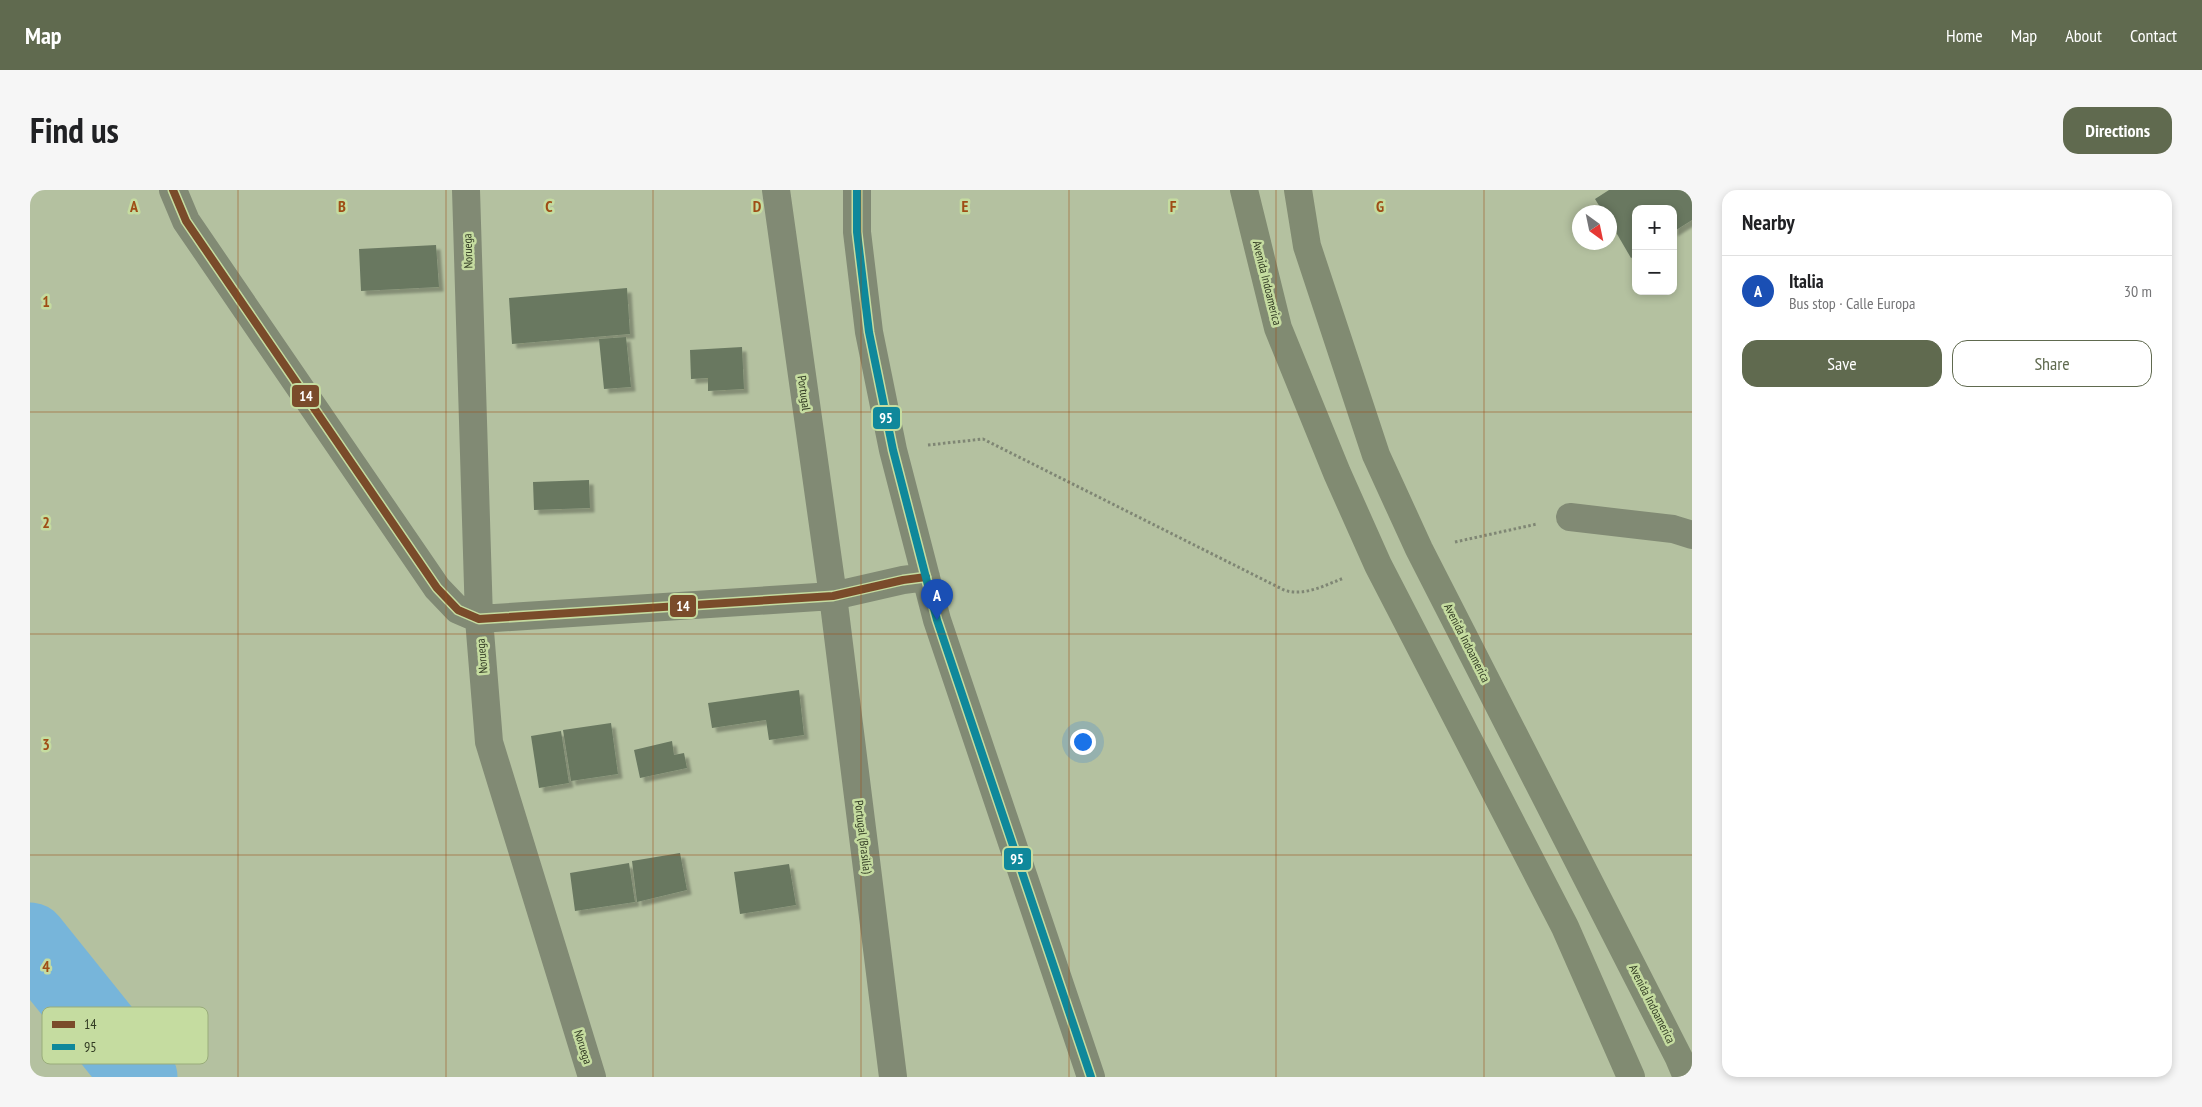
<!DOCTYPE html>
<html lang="en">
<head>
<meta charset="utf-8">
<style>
	:root { --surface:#fff; --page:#f6f6f6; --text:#202124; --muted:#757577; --line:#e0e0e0; --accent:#606a4f }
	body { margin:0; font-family:"PT Sans Narrow",sans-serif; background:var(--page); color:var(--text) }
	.controls { position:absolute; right:15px; top:15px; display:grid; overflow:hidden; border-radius:10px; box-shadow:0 2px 8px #0003 }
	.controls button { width:45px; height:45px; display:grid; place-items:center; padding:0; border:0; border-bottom:1px solid var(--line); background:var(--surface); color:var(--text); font:25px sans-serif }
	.compass { position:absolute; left:1542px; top:15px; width:45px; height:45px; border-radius:50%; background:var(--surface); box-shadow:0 2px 8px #0003; rotate:147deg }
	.you { position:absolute; left:1052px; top:551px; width:18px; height:18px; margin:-12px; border:4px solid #fff; border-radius:50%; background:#1a73e8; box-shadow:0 0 0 8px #1a73e833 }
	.badge { display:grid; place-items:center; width:32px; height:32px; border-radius:50%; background:var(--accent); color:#fff; font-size:16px; font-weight:700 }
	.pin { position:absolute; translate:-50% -41px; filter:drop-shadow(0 1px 2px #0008) }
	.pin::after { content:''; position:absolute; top:26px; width:18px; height:15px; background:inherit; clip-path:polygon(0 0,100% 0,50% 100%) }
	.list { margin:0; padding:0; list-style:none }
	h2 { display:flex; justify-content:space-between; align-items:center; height:65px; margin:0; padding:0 20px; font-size:21px }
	h2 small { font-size:16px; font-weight:400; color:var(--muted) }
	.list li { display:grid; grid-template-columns:32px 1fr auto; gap:15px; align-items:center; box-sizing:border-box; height:70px; padding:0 20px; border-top:1px solid var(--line) }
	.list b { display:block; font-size:19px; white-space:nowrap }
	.list p { margin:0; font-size:16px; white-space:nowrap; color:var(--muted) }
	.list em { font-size:16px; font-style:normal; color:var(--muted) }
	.actions { display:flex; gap:10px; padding:15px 20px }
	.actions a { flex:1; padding:11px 0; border:1px solid var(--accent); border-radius:15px; text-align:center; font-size:18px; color:var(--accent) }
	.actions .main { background:var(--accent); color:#fff }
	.map { position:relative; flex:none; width:1662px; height:887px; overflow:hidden; border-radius:15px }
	header { display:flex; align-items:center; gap:30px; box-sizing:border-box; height:70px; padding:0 25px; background:var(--accent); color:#fff }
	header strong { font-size:24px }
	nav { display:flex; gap:28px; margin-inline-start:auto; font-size:18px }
	.intro { display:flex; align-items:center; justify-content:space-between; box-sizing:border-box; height:120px; padding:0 30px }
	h1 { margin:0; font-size:35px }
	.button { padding:12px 22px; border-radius:15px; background:var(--accent); color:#fff; font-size:18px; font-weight:700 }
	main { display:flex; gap:30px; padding:0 30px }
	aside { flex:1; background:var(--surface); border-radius:15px; box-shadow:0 2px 8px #0003 }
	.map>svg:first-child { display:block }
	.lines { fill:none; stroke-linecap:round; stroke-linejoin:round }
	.river { stroke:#77b5da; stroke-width:75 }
	.building { fill:#697861; filter:url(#shadow) }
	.path { stroke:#7f8674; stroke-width:3; stroke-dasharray:2.5 2.5; stroke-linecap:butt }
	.minor { stroke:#818a74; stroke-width:28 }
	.major { stroke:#818b72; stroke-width:28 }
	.bus-1-casing { stroke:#c5dca0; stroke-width:11 }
	.bus-2-casing { stroke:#c5dca0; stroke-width:11 }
	.bus-1 { stroke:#7a4b2a; stroke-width:8 }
	.bus-2 { stroke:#0f889b; stroke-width:8 }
	.grid { fill:none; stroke:#9f4d15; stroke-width:1; stroke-opacity:0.55 }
	.labels { text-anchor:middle; stroke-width:5; stroke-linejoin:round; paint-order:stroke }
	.street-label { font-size:12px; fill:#323b23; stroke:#c5dca0 }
	.key { fill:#c5dca0; stroke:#99ac7a; stroke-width:1 }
	.key-label { font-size:14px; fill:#323b23 }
	.grid-label { font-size:16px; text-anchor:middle; font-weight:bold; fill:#9f4d15; stroke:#c5dca0; stroke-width:5; stroke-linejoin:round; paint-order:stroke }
	.line-badge { stroke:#c5dca0; stroke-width:2 }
	.badge-label { font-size:14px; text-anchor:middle; font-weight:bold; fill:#fff }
</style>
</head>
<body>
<header>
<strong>Map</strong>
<nav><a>Home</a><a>Map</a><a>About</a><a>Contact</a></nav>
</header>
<div class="intro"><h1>Find us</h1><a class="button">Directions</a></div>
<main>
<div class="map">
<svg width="1662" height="887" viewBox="0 0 1662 887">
	<defs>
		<filter id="shadow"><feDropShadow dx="4.5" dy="4.5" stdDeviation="1" flood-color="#0004"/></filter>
	</defs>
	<rect width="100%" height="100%" fill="#b4c1a0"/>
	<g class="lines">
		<!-- river -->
		<path class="river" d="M0 750 110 887"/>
	</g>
	<!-- building -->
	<path class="building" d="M1579 0H1662V30L1643 42V19H1606V65L1601 68 1580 32V22H1573L1565 9Z
		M406 55 409 97 331 101 329 59Z
		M597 98 600 144 482 154 479 108Z
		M596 147 601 197 574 199 569 149Z
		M712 157 714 199 678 201V188L661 189 660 160Z
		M559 290 560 318 504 320 503 292Z
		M769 500 774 545 739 550 736 530 682 538 678 513Z
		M581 533 588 584 541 591 533 540Z
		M531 541 539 593 509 598 501 546Z
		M642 551 644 565 654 563 657 578 610 588 604 560Z
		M650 663 657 700 607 712 602 671Z
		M599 673 605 712 545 721 540 683Z
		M759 674 766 715 710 724 704 682Z"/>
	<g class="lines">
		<!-- path -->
		<path class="path" d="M898 255 953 249 1254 400C1274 407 1295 395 1314 388
			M1425 352 1507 334"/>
		<!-- minor -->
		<path class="minor" d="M143 0 156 31 407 398 428 420 449 429 803 406 873 390 896 387
			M436 0 449 429 459 552 562 887
			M746 0 803 406 863 887
			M827 0V42L839 142 863 260 907 430 1061 887
			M1540 327 1643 339 1662 345"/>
		<!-- major -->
		<path class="major" d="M1214 0 1248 138 1307 283 1348 375 1535 737 1601 887
			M1268 0 1277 56 1346 265 1389 359 1649 868 1657 887"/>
		<defs>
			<path id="bus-1" d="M143 0 156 31 407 398 428 420 449 429 803 406 873 390 896 387"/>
			<path id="bus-2" d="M827 0V42L839 142 863 260 907 430 1061 887"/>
		</defs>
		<!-- bus-1 casing -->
		<use href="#bus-1" class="bus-1-casing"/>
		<!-- bus-2 casing -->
		<use href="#bus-2" class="bus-2-casing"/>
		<!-- bus-1 -->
		<use href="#bus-1" class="bus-1"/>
		<!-- bus-2 -->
		<use href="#bus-2" class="bus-2"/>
	</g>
	<!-- grid -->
	<path class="grid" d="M208 0V887M416 0V887M623 0V887M831 0V887M1039 0V887M1246 0V887M1454 0V887M0 222H1662M0 444H1662M0 665H1662"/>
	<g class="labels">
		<!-- street labels -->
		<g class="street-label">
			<text transform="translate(438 61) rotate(-92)" y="4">Noruega</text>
			<text transform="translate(1237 93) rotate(76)" y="4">Avenida Indoamerica</text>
			<text transform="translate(774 203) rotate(82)" y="4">Portugal</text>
			<text transform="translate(1437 453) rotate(63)" y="4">Avenida Indoamerica</text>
			<text transform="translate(452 466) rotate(-95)" y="4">Noruega</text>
			<text transform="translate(833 647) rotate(83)" y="4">Portugal (Brasilia)</text>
			<text transform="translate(1622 814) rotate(63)" y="4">Avenida Indoamerica</text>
			<text transform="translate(553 857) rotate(73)" y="4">Noruega</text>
		</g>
	</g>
	<!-- legend -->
	<rect x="12" y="817" width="166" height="57" rx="8" class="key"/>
	<rect x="22" y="831" width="23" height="7" fill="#7a4b2a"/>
	<rect x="22" y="854" width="23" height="6" fill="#0f889b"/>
	<g class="key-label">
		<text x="54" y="839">14</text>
		<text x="54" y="862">95</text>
	</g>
	<g class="grid-label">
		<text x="104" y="22">A</text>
		<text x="312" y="22">B</text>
		<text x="519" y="22">C</text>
		<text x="727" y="22">D</text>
		<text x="935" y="22">E</text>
		<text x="1143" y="22">F</text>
		<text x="1350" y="22">G</text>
		<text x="16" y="117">1</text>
		<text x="16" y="338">2</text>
		<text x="16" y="560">3</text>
		<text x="16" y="782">4</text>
	</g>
	<g class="line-badge">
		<rect x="261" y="194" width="29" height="24" rx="5" fill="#7a4b2a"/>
		<rect x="842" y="216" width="29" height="24" rx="5" fill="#0f889b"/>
		<rect x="639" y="404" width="28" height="24" rx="5" fill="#7a4b2a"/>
		<rect x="973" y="657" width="29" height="24" rx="5" fill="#0f889b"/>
	</g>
	<g class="badge-label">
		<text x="276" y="211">14</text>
		<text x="856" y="233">95</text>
		<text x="653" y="421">14</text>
		<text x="987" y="674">95</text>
	</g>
</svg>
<div class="controls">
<button>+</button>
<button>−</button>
</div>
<svg class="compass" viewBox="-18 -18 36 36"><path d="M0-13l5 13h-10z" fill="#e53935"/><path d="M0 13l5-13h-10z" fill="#757577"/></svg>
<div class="you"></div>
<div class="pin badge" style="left:907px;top:430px;background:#1a4fb4">A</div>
</div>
<aside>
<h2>Nearby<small></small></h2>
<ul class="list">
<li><span class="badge" style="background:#1a4fb4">A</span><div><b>Italia</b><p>Bus stop · Calle Europa</p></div><em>30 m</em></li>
</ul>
<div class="actions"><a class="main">Save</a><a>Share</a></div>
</aside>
</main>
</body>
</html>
